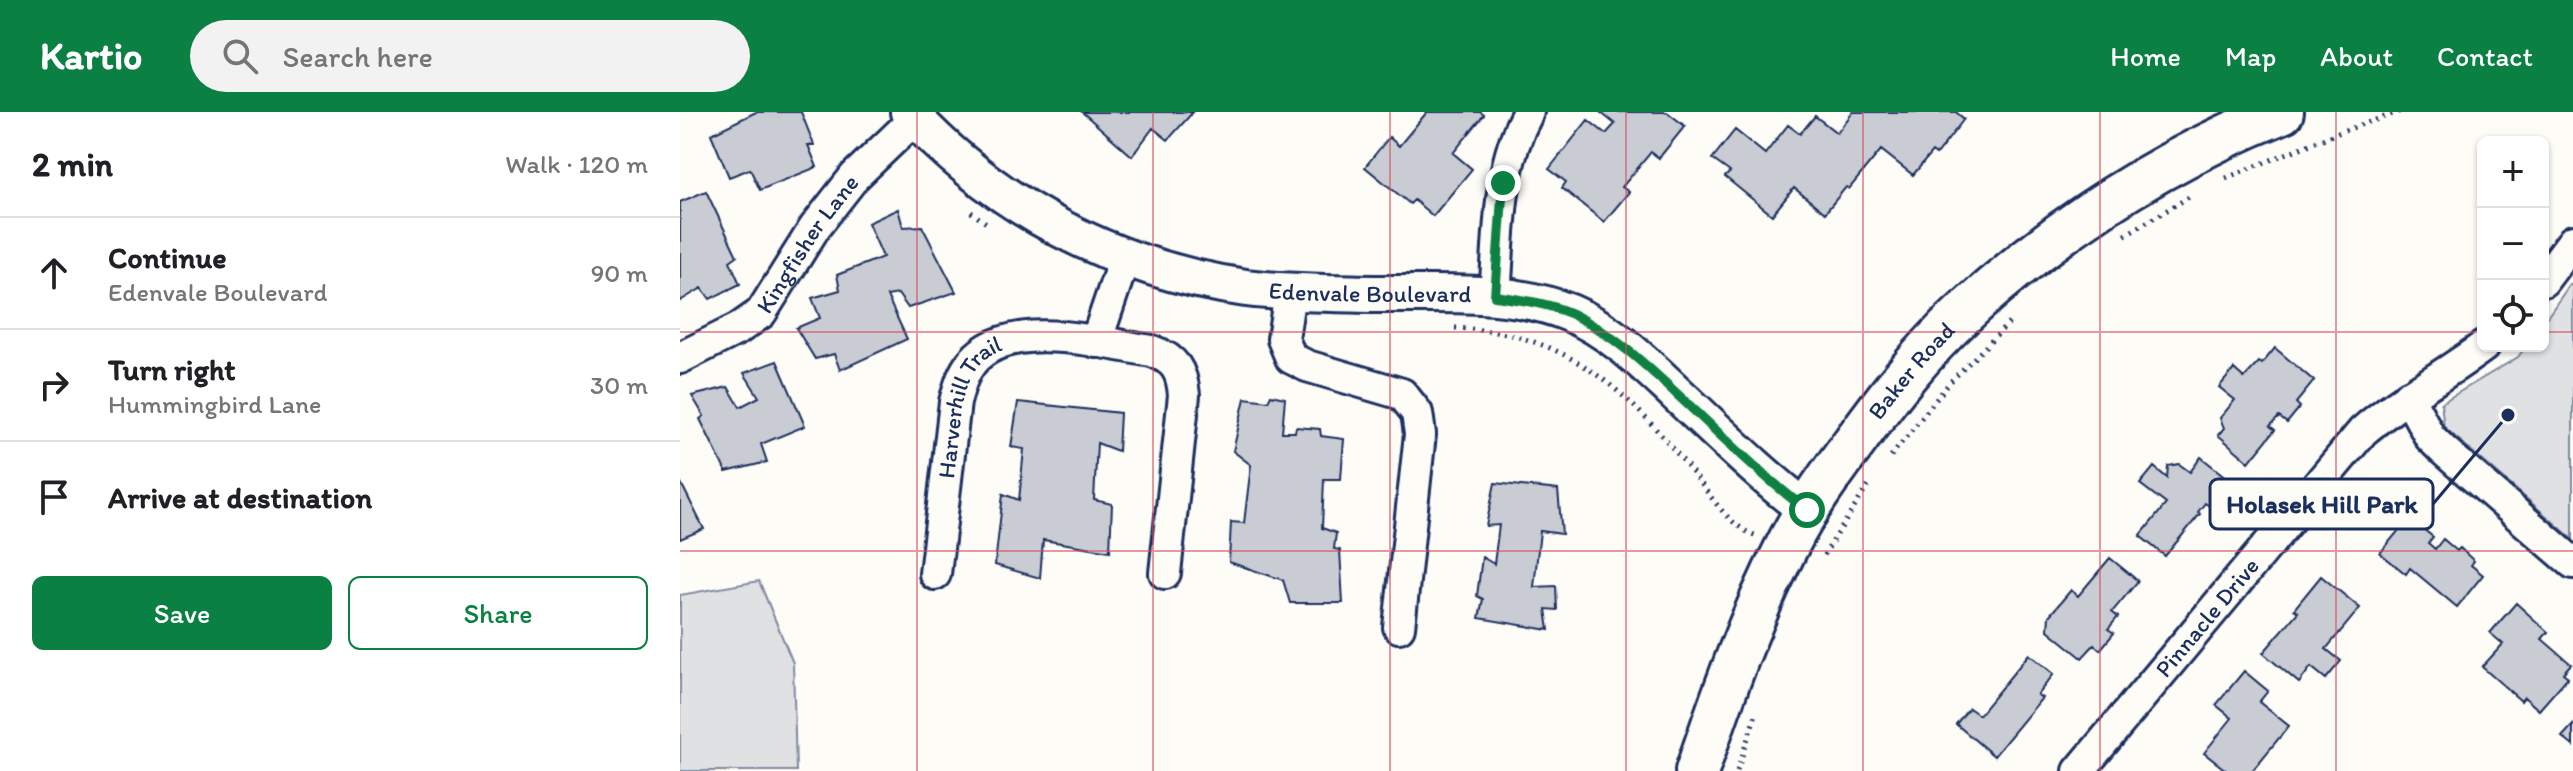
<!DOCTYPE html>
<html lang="en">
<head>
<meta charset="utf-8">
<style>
	:root { --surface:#fff; --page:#f2f2f2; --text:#202124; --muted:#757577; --line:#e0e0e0; --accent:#0b8043 }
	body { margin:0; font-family:Itim,sans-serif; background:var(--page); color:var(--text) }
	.controls { position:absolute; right:24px; top:24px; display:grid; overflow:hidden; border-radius:12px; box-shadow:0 2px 6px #0004 }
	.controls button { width:72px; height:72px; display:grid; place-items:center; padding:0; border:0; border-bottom:2px solid var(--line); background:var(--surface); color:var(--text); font:40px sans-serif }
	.stop { position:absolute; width:24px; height:24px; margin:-18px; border:6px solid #0b8043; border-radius:50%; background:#fff }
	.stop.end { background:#0b8043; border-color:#fff; box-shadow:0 2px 8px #0008 }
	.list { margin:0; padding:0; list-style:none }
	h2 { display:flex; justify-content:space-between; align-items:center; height:104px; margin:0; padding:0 32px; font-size:34px }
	h2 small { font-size:26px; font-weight:400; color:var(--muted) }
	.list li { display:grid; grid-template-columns:52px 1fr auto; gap:24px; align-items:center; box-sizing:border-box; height:112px; padding:0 32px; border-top:2px solid var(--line) }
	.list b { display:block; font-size:30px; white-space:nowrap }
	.list p { margin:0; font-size:26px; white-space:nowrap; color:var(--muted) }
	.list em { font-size:26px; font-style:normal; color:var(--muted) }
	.actions { display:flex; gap:16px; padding:24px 32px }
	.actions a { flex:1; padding:18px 0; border:2px solid var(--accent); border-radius:12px; text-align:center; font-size:28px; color:var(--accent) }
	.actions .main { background:var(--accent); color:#fff }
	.icon { flex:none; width:44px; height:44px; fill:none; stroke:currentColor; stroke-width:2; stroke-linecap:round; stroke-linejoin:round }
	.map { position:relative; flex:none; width:1893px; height:659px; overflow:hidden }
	header { display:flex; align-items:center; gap:48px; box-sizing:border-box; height:112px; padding:0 40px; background:var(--accent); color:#fff }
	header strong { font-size:38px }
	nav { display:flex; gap:44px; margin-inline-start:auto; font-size:28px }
	.search { width:560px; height:72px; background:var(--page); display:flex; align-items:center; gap:20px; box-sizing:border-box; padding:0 28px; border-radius:44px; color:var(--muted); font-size:30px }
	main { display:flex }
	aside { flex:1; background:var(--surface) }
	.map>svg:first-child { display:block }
	.green { fill:#e0e1e3; stroke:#7e88a0; stroke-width:2 }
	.building { fill:#c9ccd3; stroke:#1b2f5e; stroke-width:2 }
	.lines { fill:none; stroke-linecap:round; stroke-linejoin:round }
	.minor-casing { stroke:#1b2f5e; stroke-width:36 }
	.tertiary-casing { stroke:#1b2f5e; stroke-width:42 }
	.secondary-casing { stroke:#1b2f5e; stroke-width:48 }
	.path { stroke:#1b2f5e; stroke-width:5; stroke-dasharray:2 6; stroke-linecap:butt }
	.minor { stroke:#fdfcf7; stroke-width:30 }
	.tertiary { stroke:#fdfcf7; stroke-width:36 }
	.secondary { stroke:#fdfcf7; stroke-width:42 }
	.route { stroke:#0b8043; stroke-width:10 }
	.grid { fill:none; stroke:#d1495b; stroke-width:2; stroke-opacity:0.55 }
	.labels { text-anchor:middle; stroke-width:7; stroke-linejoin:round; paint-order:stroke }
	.street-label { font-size:24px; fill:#1b2f5e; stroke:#fdfcf7 }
	.leader { fill:none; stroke:#1b2f5e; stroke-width:3 }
	.callout-dot { fill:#1b2f5e; stroke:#fdfcf7; stroke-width:3 }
	.callout { fill:#fdfcf7; stroke:#1b2f5e; stroke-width:3 }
	.callout-label { font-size:26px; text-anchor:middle; font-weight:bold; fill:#1b2f5e }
</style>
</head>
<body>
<header>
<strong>Kartio</strong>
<div class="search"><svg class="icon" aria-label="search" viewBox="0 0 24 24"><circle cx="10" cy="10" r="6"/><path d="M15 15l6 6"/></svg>Search here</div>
<nav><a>Home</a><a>Map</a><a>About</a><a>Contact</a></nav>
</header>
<main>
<aside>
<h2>2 min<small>Walk · 120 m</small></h2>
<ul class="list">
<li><svg class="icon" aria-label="ahead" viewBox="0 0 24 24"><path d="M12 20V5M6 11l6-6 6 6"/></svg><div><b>Continue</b><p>Edenvale Boulevard</p></div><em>90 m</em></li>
<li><svg class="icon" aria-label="right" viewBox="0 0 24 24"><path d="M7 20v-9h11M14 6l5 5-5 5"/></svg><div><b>Turn right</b><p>Hummingbird Lane</p></div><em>30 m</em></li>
<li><svg class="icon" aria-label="arrive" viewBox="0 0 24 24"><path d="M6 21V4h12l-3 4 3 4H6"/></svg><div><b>Arrive at destination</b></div></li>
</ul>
<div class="actions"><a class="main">Save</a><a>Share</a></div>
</aside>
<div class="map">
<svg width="1893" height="659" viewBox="0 0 1893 659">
	<rect width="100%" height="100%" fill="#fdfcf7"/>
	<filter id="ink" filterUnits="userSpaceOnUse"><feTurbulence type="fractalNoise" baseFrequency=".0125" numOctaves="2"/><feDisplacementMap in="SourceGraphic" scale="16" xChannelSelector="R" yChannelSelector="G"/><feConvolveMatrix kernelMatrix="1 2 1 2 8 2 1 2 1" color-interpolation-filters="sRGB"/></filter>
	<g filter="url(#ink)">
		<!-- green -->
		<path class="green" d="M1890 172 1893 175V427L1764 315 1761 291 1838 245 1846 234H1863V211Z
			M79 469 113 551 116 659H0V483Z"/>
		<!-- building -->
		<path class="building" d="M76 0H121L134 33H128L137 55 80 78 70 57 49 65 31 22Z
			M402 0H513L488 28 473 16 452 44Z
			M747 0H800L804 3 773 41 792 57 753 104 734 88 730 92 685 55 709 25 719 34Z
			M920 0H987L1005 14 979 46 971 40 942 75 949 80 924 110 882 76 886 70 869 57 908 8 926 22 935 12Z
			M1173 0H1276L1284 7 1256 43 1252 40 1233 63 1201 38 1169 77 1166 75 1145 101 1114 76 1092 103 1045 65 1050 60 1032 47 1055 18 1085 42 1108 13 1120 22 1135 4 1157 21Z
			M26 79 57 144 50 149 60 172 30 187 22 176 0 189V90Z
			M218 97 223 115 242 114 276 180 228 196 218 182 207 184 227 227 160 258 154 242 135 247 116 216 140 206 132 186 160 178 157 163 203 145 188 111Z
			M1595 236 1634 269 1616 291 1620 295 1607 311 1599 305 1590 314 1595 318 1569 350 1538 323 1544 316 1540 306 1555 288 1539 275 1554 257 1564 266 1579 250 1582 252Z
			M97 249 125 314 81 332 87 350 46 360 20 307 24 304 12 284 48 275 60 295 79 285 64 261Z
			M591 283 605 286 602 320H615L616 315 640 317 641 324 664 327 661 367H644L642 416 656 421 654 437 660 438 663 491H610L603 468 549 450 551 410 564 411 571 353 553 339 565 286 588 289Z
			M338 290 440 301 438 339 417 331 414 388 432 392 430 439 363 428 360 466 315 453 323 382 339 388 344 337 331 335Z
			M1521 345 1553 371 1532 396 1525 391 1518 400 1520 402 1485 444 1460 424 1486 392 1460 372 1474 355 1487 366 1488 354 1499 352 1510 360Z
			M0 369 24 417 0 427Z
			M815 371 878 378 882 422 860 419 854 475 876 474 877 498 866 497 869 518 799 506 803 487 797 484 802 445 814 452 819 413 806 414Z
			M1729 406 1753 425 1748 431 1755 437 1763 427 1777 439 1780 436 1794 449 1791 453 1803 463 1777 495 1730 456 1726 462 1700 441Z
			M1430 446 1458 469 1432 500 1438 505 1428 517 1434 521 1420 538 1414 533 1402 546 1368 518 1369 504 1391 478 1398 484Z
			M1641 464 1680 496 1646 537 1661 549 1646 567 1631 555 1619 571 1583 541 1618 500 1614 497Z
			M1836 491 1868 520 1862 527 1891 552 1883 561 1888 565 1859 598 1844 585 1841 589 1802 555 1823 532 1810 521Z
			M1349 542 1374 562 1357 583 1362 586 1314 644 1276 612 1289 596 1299 603Z
			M1564 559 1588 579 1579 590 1609 614 1572 659H1547L1524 641 1552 606 1536 593Z
			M1893 613V634L1882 625Z"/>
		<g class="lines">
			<defs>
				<g id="minor">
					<path d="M1863 169 1893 129"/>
					<path d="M610 180 603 227 611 246 627 254 722 282 737 301 740 322 719 515"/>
					<path d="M815 184C820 122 817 56 848 0"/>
					<path d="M416 230 444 147"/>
					<path id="s1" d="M0 246 58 217 81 201 135 115 175 64 242 0"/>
					<path d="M1728 284 1750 325 1763 338 1893 451"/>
					<path id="s2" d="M255 462 275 290C279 276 282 262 292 250 329 205 421 231 472 239 495 247 502 259 504 283L485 461"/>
					<path id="s3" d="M1399 659 1683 319C1721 286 1764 264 1804 234"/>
				</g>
				<g id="tertiary">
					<path id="s4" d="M229 0C318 97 436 157 566 176 608 181 650 181 693 182 758 183 829 176 890 201 931 218 964 251 996 281 1039 321 1080 362 1127 398"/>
				</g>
				<g id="secondary">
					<path id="s5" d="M1017 659C1043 582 1070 506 1107 434 1126 396 1151 362 1176 328 1208 284 1242 240 1282 203 1376 116 1483 47 1602 0"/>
				</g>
			</defs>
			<!-- minor casing -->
			<use href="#minor" class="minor-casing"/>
			<!-- tertiary casing -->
			<use href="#tertiary" class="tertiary-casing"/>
			<!-- secondary casing -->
			<use href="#secondary" class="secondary-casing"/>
			<!-- path -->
			<path class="path" d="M1546 66 1660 20 1719 0
				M291 100 309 113
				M1445 123 1509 85
				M775 216C889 220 949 280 1016 365 1032 386 1051 416 1077 424
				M1211 344 1270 270 1329 211
				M1144 443 1188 374
				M1057 659 1077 599"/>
			<!-- minor -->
			<use href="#minor" class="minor"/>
			<!-- tertiary -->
			<use href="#tertiary" class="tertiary"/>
			<!-- secondary -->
			<use href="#secondary" class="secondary"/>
		</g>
	</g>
	<g class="lines" filter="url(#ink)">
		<!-- route -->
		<path class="route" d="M823 71 815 184C841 188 868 191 892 202 933 222 966 253 999 284 1041 323 1081 363 1127 398"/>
	</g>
	<!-- grid -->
	<path class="grid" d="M237 0V659M473 0V659M710 0V659M946 0V659M1183 0V659M1420 0V659M1656 0V659M0 220H1803M1863 220H1893M0 439H1893"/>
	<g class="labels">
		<!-- street labels -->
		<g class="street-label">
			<text dy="8" stroke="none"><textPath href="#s1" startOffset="176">Kingfisher Lane</textPath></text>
			<text dy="8" stroke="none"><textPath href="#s4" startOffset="512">Edenvale Boulevard</textPath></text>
			<text dy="8" stroke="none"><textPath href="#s5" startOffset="458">Baker Road</textPath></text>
			<text dy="8" stroke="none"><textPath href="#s2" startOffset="174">Harverhill Trail</textPath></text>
			<text dy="8" stroke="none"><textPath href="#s3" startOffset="200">Pinnacle Drive</textPath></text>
		</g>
	</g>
	<!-- callouts -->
	<path class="leader" d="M1828 303L1753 392"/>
	<circle class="callout-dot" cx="1828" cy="303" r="8"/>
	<rect class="callout" x="1530" y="367" width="223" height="50" rx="8"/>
	<g class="callout-label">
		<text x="1642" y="401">Holasek Hill Park</text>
	</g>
</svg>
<div class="controls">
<button>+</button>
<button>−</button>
<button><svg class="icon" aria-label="locate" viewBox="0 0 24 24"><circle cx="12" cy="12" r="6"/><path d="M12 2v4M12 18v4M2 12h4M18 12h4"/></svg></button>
</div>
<div class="stop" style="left:1127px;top:398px"></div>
<div class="stop end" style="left:823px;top:71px"></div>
</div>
</main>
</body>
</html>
